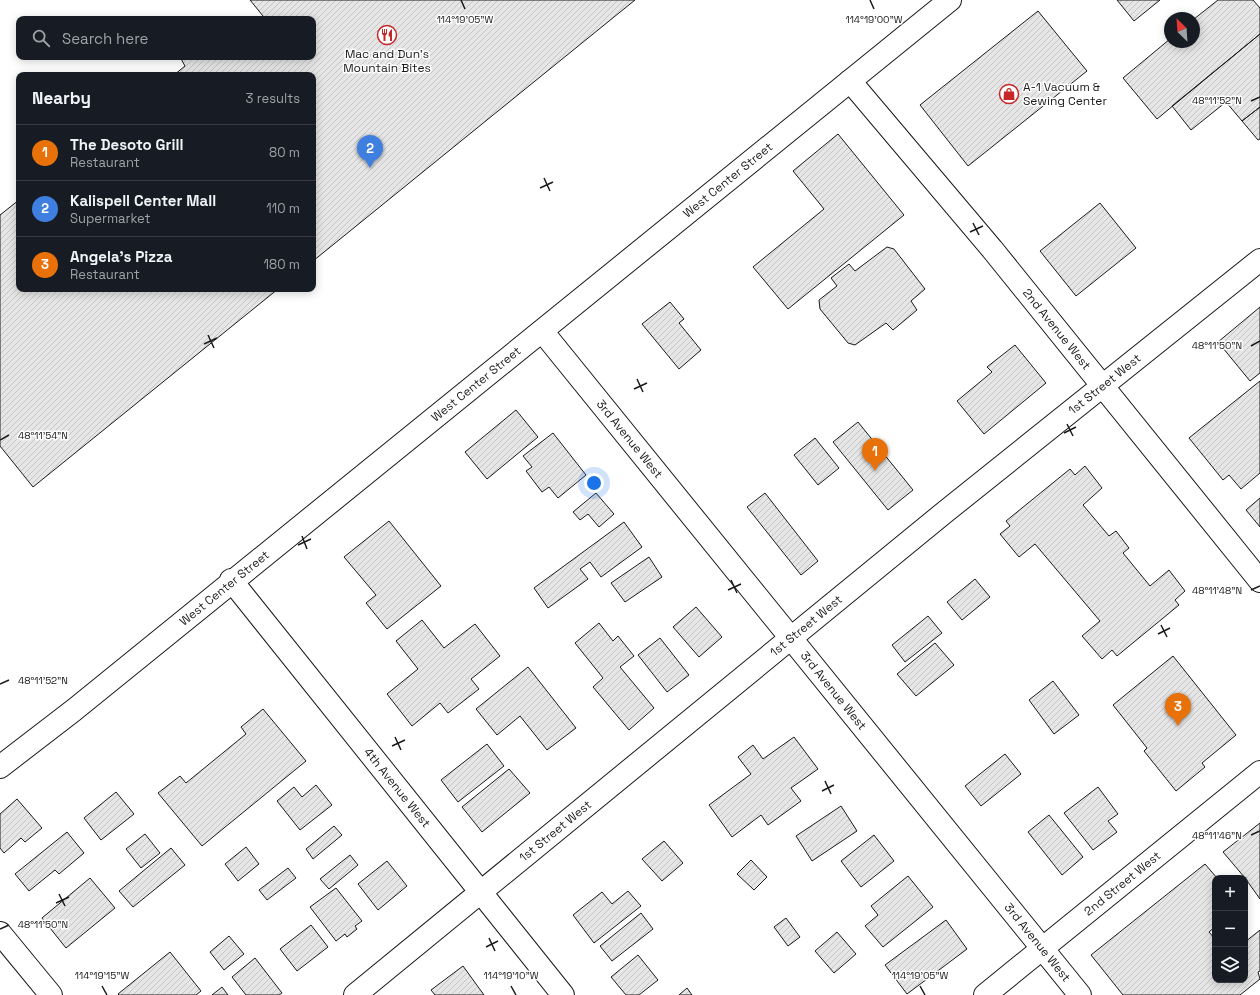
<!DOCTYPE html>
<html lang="en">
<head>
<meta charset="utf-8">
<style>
	:root { --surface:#171b24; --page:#20242c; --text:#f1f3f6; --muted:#9ea1a6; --line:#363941; --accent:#c62828 }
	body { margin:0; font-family:"Space Grotesk",sans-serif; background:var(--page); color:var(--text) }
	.controls { position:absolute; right:12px; bottom:12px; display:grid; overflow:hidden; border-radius:8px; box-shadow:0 2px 10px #0003 }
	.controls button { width:36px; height:36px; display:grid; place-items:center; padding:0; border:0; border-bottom:1px solid var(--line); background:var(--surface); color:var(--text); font:20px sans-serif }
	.compass { position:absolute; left:1164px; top:12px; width:36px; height:36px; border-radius:50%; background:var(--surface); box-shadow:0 2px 10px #0003; rotate:335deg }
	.you { position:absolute; left:594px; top:483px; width:14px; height:14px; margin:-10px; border:3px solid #fff; border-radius:50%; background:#1a73e8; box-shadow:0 0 0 6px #1a73e833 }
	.badge { display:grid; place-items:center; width:26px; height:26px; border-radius:50%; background:var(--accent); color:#fff; font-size:13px; font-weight:700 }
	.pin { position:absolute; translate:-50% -33px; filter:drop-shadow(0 1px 2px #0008) }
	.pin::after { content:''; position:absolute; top:21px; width:14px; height:12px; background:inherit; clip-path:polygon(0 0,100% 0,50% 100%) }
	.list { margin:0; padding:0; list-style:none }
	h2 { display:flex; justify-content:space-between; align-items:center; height:52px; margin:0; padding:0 16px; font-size:17px }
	h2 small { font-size:13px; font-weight:400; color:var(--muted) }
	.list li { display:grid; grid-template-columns:26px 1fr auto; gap:12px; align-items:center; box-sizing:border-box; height:56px; padding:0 16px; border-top:1px solid var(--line) }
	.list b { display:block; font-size:15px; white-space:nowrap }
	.list p { margin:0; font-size:13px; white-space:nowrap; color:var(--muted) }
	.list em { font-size:13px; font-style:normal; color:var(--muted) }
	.icon { flex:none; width:22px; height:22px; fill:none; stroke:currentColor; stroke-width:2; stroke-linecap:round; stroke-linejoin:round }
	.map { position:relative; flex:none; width:1260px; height:995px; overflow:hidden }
	.search { position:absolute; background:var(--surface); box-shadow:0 2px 10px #0003; left:16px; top:16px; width:300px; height:44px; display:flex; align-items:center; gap:10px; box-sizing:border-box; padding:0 14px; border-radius:8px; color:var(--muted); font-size:15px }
	.panel { position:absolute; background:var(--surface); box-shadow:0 2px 10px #0003; left:16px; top:72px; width:300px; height:220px; border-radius:8px }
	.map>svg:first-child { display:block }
	.building { fill:url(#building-hatch); stroke:#1a1a1a }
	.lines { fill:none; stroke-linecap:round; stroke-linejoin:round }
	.minor-casing { stroke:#1a1a1a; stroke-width:24 }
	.tertiary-casing { stroke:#1a1a1a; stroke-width:24 }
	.minor { stroke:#fff; stroke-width:22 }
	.tertiary { stroke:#fff; stroke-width:22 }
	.ticks { fill:none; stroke:#1a1a1a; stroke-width:1.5 }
	.labels { text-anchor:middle; stroke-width:3; stroke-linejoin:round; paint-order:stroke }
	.poi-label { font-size:12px; fill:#1a1a1a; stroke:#fff }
	.street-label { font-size:12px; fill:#1a1a1a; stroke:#fff }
	.ticks-label { font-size:10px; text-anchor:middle; fill:#1a1a1a; stroke:#fff; stroke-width:3; stroke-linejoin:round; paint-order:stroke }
</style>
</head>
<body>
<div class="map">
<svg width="1260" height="995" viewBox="0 0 1260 995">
	<defs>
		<pattern id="building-hatch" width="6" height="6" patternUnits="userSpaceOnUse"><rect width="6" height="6" fill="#e6e6e6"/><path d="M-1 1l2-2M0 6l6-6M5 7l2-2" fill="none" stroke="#c5c5c5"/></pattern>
	</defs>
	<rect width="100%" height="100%" fill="#fff"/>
	<!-- building -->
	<path class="building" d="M250 0H635L313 261V75H174L185 66 180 57H313V19H260L263 16Z
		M1117 0H1160L1134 21Z
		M1218 0H1253L1260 8V34L1157 119 1123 78 1170 39V42H1194V19Z
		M1038 11 1087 71 968 166 920 105Z
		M1260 34V107L1242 121 1226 102 1191 130 1172 106Z
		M1260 107V139L1258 140 1242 121Z
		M838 134 904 215 788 309 753 267 824 209 793 171Z
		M19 200V289H278L33 487 0 446V215Z
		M1100 203 1136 248 1076 296 1040 251Z
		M887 247 894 249 925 289 911 301 917 310 893 330 886 323 855 345 848 343 820 309 819 300 837 286 831 278 849 264 855 271Z
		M670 302 684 319 679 323 701 350 679 369 642 324Z
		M1260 307V373L1250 381 1218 342Z
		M1015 345 1046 383 984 434 957 401 992 372 987 367Z
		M1260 381V473L1241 489 1229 475 1223 480 1189 438Z
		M516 410 538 437 487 479 465 452Z
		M858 422 913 490 888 510 833 442Z
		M553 433 586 475 558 498 549 487 542 492 526 471 532 467 523 456Z
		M815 438 839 468 818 485 794 455Z
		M1085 466 1102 488 1083 505 1109 536 1116 531 1129 548 1123 553 1150 586 1169 570 1185 591 1175 600 1179 605 1117 656 1112 650 1102 659 1082 636 1100 621 1035 544 1019 557 1000 534 1010 526 1006 521 1070 469 1075 475Z
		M596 493 614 514 599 527 588 514 580 520 573 512Z
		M765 493 818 561 801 575 747 507Z
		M1260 498V527L1246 510Z
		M389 521 441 586 387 629 366 603 376 595 344 557Z
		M624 522 642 547 601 577 590 562 580 569 588 579 548 608 534 588Z
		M649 557 662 577 625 602 611 583Z
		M975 579 990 597 962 620 947 602Z
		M696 607 722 637 699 657 673 627Z
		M928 616 942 633 905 662 892 645Z
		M422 620 444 648 475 624 500 656 471 679 479 689 448 713 440 703 412 726 387 694 418 669 396 641Z
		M599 623 613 641 618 636 634 656 620 667 654 708 629 730 593 687 603 678 575 643Z
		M660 638 689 675 667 692 638 655Z
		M935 643 954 665 916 696 897 674Z
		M1173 656 1236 735 1202 763 1205 767 1176 791 1144 751 1147 748 1113 705Z
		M528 667 576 728 547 750 520 716 497 735 476 709Z
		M1053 681 1079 715 1054 734 1029 700Z
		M263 709 306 761 202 846 158 793 180 776 186 783 246 734 241 727Z
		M794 737 818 769 791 788 801 801 768 825 761 815 732 837 709 805 751 774 738 757 753 745 763 759Z
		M487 744 504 766 458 802 441 780Z
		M1005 754 1021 774 981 806 965 786Z
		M509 769 530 793 482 832 462 807Z
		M316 785 332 805 300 830 277 801 294 787 302 797Z
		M1098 787 1118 814 1108 821 1117 832 1093 850 1064 813Z
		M116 792 134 814 101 840 84 818Z
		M17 799 42 828 25 842 21 838 4 853 0 848V814Z
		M841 806 857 831 812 861 796 836Z
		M1049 815 1083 857 1062 875 1028 832Z
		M1260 823V899L1245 878 1223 852Z
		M334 826 342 835 313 859 306 849Z
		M67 832 84 853 59 874 55 870 29 891 15 874Z
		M145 834 160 853 141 868 126 849Z
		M874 835 894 861 861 887 841 861Z
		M664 841 683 863 662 881 642 859Z
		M246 847 259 864 238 881 225 864Z
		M171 848 185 865 133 907 119 891Z
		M350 855 358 865 329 889 320 879Z
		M751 860 767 877 754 890 737 874Z
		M387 861 407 886 378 910 358 884Z
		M1205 864 1217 878H1215V927L1209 932 1215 939V980H1245V942L1260 930V971L1258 972 1260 979 1240 995H1123L1091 955Z
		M288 868 296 878 267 900 259 890Z
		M908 876 933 907 883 947 865 926 878 915 871 906Z
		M90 878 115 908 66 948 42 918Z
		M336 888 362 921 355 926 357 929 347 937 345 934 336 941 310 907Z
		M628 891 641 906 594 943 573 915 602 892 612 904Z
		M641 913 653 929 612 961 600 946Z
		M786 918 800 937 788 946 774 927Z
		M946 920 967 949 907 994 885 965Z
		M311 925 328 947 297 971 280 949Z
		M837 932 856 954 834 973 815 951Z
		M229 936 244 954 224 970 210 952Z
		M170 952 201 991 196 995H119L118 994Z
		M638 955 658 980 639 995H626L611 977Z
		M255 958 282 993 279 995H246L232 977Z
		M463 966 484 995H435L431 990Z
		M222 987 228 995H212Z
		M687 988 692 995H679Z"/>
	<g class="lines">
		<defs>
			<g id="minor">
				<path id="s1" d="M542 331 1080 995"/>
				<path id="s2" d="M231 580 563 995"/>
				<path id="s3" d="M355 995 945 512 1260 260"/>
			</g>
			<g id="tertiary">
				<path id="s4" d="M850 81 992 249 1260 581"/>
				<path id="s5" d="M0 767 74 710 950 0"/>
				<path d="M0 933 51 995"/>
				<path id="s6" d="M985 995 1260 772"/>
			</g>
		</defs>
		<!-- minor casing -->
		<use href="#minor" class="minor-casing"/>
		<!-- tertiary casing -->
		<use href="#tertiary" class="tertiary-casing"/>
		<!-- minor -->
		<use href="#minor" class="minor"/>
		<!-- tertiary -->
		<use href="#tertiary" class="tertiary"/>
	</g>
	<!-- ticks -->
	<path class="ticks" d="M461 0 465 9M870 0 874 9M1251 101 1260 97M544 178 550 191M540 188 553 182M973 223 979 235M970 232 983 226M208 335 214 348M204 344 217 338M1251 346 1260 341M637 379 643 392M634 389 647 383M1067 424 1073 436M1064 433 1076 427M0 440 9 435M302 536 307 549M298 545 311 539M731 580 737 593M728 590 741 584M1251 590 1260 586M1161 625 1167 637M1158 634 1170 628M0 684 9 680M395 737 401 750M392 746 405 740M825 781 831 794M822 791 834 785M1251 835 1260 831M59 894 65 906M56 903 69 897M0 929 9 925M489 938 495 951M486 947 498 941M102 986 107 995M511 986 516 995M920 986 925 995"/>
	<!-- icons -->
	<defs>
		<symbol id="restaurant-ring" viewBox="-11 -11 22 22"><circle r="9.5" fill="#fff" stroke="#c62828" stroke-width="1.5"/><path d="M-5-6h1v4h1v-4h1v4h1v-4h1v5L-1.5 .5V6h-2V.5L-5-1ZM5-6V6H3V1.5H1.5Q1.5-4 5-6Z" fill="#c62828"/></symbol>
		<symbol id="shop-ring" viewBox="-11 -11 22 22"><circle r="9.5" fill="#fff" stroke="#c62828" stroke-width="1.5"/><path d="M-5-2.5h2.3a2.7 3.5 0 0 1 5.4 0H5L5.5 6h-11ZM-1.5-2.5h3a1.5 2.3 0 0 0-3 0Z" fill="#c62828"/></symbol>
	</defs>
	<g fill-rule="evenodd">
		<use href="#restaurant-ring" x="376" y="24" width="22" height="22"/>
		<use href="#shop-ring" x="998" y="83" width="22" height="22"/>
	</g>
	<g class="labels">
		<!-- poi labels -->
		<g class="poi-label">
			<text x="387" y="58">Mac and Dun's<tspan x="387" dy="14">Mountain Bites</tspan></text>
			<text x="1023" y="91" text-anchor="start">A-1 Vacuum &amp;<tspan x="1023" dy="14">Sewing Center</tspan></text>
		</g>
		<!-- street labels -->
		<g class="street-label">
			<text dy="4" stroke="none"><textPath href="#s5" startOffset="935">West Center Street</textPath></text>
			<text dy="4" stroke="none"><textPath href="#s4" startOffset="323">2nd Avenue West</textPath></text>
			<text dy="4" stroke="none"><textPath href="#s5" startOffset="611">West Center Street</textPath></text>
			<text dy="4" stroke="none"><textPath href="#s3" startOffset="967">1st Street West</textPath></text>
			<text dy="4" stroke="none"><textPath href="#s1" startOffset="139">3rd Avenue West</textPath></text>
			<text dy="4" stroke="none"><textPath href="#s5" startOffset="287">West Center Street</textPath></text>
			<text dy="4" stroke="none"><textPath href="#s3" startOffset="583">1st Street West</textPath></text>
			<text dy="4" stroke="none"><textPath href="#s1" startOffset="463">3rd Avenue West</textPath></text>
			<text dy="4" stroke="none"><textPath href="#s2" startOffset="266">4th Avenue West</textPath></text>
			<text dy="4" stroke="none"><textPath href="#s3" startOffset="259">1st Street West</textPath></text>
			<text dy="4" stroke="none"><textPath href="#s6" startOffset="177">2nd Street West</textPath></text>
			<text dy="4" stroke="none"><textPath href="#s1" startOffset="787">3rd Avenue West</textPath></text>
		</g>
	</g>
	<g class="ticks-label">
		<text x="465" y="23">114°19'05"W</text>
		<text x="874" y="23">114°19'00"W</text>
		<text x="1217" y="104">48°11'52"N</text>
		<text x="1217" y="349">48°11'50"N</text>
		<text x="43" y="439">48°11'54"N</text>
		<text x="1217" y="594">48°11'48"N</text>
		<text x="43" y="684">48°11'52"N</text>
		<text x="1217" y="839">48°11'46"N</text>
		<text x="43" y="928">48°11'50"N</text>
		<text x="511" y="979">114°19'10"W</text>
		<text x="102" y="979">114°19'15"W</text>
		<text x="920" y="979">114°19'05"W</text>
	</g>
</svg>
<div class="controls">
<button>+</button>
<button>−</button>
<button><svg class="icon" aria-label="layers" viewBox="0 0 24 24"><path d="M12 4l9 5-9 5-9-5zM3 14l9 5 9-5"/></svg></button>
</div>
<svg class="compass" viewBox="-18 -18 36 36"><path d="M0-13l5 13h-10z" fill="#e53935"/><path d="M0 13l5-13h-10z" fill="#9ea1a6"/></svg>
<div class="you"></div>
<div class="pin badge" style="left:875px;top:471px;background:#e8710a">1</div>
<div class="pin badge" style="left:370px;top:168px;background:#3f7fe0">2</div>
<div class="pin badge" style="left:1178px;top:726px;background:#e8710a">3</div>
<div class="search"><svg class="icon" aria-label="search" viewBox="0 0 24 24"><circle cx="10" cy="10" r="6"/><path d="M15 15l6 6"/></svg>Search here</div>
<section class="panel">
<h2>Nearby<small>3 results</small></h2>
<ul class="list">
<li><span class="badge" style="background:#e8710a">1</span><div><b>The Desoto Grill</b><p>Restaurant</p></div><em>80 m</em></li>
<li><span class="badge" style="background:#3f7fe0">2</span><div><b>Kalispell Center Mall</b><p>Supermarket</p></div><em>110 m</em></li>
<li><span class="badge" style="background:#e8710a">3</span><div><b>Angela's Pizza</b><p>Restaurant</p></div><em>180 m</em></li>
</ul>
</section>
</div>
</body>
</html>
